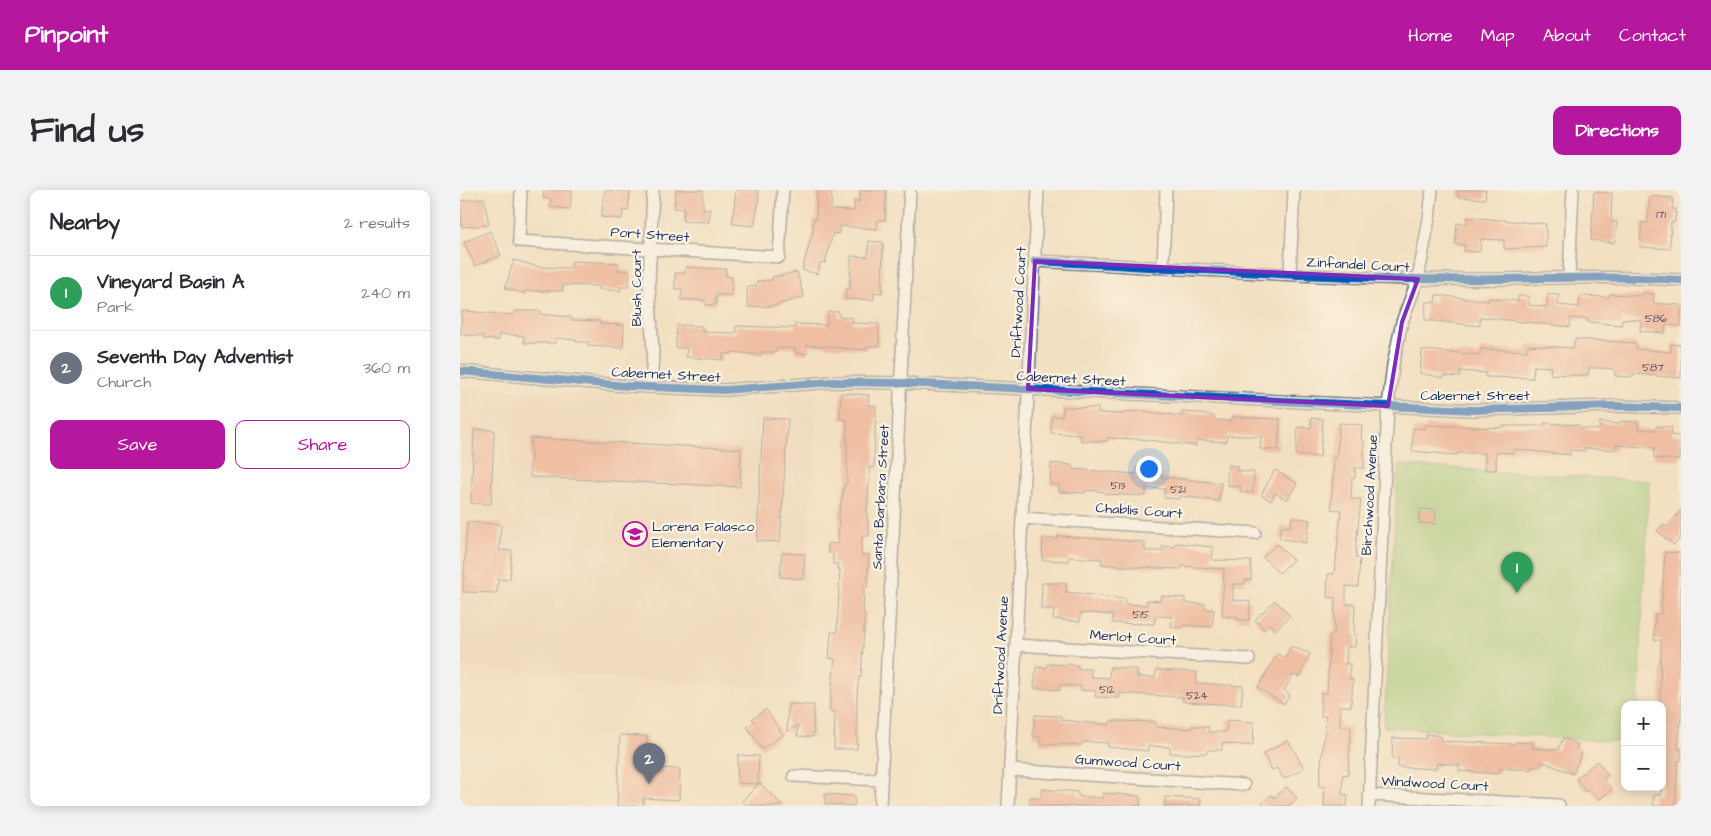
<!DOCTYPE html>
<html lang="en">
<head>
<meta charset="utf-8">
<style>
	:root { --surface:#fff; --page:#f2f2f3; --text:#2b2b33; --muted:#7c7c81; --line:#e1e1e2; --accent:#b5179e }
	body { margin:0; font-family:"Architects Daughter",sans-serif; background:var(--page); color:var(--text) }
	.controls { position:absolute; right:15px; bottom:15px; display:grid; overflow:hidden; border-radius:10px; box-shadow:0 2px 12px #0003 }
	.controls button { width:45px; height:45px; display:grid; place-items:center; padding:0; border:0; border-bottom:1px solid var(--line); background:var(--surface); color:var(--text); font:25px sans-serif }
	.you { position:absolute; left:688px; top:278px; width:18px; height:18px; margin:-12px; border:4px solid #fff; border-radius:50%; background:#1a73e8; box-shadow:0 0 0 8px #1a73e833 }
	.badge { display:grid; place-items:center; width:32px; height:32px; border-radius:50%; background:var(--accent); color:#fff; font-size:16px; font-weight:700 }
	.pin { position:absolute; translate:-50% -41px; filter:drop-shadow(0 1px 2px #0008) }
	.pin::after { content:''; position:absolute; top:26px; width:18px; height:15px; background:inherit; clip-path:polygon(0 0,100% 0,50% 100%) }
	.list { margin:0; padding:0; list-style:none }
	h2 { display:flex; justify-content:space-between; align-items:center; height:65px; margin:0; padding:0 20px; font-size:21px }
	h2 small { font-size:16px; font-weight:400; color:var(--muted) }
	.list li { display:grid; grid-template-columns:32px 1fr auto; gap:15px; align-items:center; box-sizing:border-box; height:75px; padding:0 20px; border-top:1px solid var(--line) }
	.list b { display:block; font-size:19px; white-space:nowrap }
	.list p { margin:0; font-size:16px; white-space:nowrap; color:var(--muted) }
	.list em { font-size:16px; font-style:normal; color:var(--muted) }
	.actions { display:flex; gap:10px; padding:15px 20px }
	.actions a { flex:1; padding:11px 0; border:1px solid var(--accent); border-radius:10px; text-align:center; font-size:18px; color:var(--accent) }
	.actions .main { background:var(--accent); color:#fff }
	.map { position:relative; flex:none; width:1221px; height:616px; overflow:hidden; border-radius:10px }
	header { display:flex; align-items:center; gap:30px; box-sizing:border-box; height:70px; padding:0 25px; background:var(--accent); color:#fff }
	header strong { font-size:24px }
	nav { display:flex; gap:28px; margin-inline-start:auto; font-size:18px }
	.intro { display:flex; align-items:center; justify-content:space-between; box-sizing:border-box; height:120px; padding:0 30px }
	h1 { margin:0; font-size:35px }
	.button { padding:12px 22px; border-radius:10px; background:var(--accent); color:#fff; font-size:18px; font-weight:700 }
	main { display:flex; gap:30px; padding:0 30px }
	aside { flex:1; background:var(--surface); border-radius:10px; box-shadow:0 2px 12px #0003 }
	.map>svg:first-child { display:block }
	.built { fill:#ebd3ba }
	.green { fill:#9ccc7b; stroke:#5c7e6c }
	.building { fill:#eb967f }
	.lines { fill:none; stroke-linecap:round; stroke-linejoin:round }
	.street-casing { stroke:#666d81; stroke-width:14 }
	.street { stroke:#fff; stroke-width:11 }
	.cycleway-casing { stroke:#fcf5e5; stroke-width:11 }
	.cycleway { stroke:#0057b8; stroke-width:8 }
	.marked { fill:none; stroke:#7b2cbf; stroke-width:4; stroke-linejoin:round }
	.labels { text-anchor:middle; stroke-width:4.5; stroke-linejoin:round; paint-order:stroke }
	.number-label { font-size:11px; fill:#4f4966 }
	.street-label { font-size:14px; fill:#1b2f5e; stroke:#fcf5e5 }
	.poi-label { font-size:14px; fill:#1b2f5e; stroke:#fcf5e5; text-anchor:start }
</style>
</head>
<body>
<header>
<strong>Pinpoint</strong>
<nav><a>Home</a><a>Map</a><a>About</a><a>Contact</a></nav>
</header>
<div class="intro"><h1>Find us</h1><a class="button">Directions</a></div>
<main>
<aside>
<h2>Nearby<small>2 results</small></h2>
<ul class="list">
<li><span class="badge" style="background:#2e9e5b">1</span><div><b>Vineyard Basin A</b><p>Park</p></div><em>240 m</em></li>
<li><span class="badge" style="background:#6b7280">2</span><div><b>Seventh Day Adventist</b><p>Church</p></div><em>360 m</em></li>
</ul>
<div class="actions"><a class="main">Save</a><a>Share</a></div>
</aside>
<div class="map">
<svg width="1221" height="616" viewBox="0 0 1221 616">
	<rect width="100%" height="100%" fill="#fcf5e5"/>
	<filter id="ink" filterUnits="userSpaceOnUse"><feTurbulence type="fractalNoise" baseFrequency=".02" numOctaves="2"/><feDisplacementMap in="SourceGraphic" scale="10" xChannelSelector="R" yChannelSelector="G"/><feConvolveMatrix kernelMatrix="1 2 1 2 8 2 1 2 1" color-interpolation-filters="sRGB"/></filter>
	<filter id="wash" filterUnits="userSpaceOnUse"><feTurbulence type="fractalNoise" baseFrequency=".0096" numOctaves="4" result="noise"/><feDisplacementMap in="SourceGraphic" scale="20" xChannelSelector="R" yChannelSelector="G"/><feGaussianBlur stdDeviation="1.12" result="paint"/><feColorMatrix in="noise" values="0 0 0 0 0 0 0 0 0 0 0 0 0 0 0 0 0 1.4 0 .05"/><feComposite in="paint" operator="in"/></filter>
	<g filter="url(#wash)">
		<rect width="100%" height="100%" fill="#f2e0c1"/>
		<!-- built -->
		<path class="built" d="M0 199 283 211 357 201 340 500 0 477Z"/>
		<!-- green -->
		<path class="green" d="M938 275 1189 291 1178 515H1165V552L924 537Z"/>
		<g id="blocks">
			<!-- building -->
			<path class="building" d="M84 0H112L110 19 90 17 91 9 83 8Z
				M145 0 170 2 168 21 163 20 162 29 141 27Z
				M216 0H243V19H250L249 32 223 31 224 18H214Z
				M276 0H298L299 10 294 36 272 34Z
				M357 0H372L371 20 394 21V11L399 12 400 0H426V13L425 30H418L417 39 379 36V44L373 43 365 73 361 72 358 84 342 80 353 41V29H356Z
				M998 0H1026L1025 9 998 7Z
				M1134 2 1152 3 1151 31 1157 32 1154 53 1131 50Z
				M1190 6 1213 8 1212 19H1216L1215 32H1211L1210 59 1180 57 1182 32 1188 33Z
				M24 8 29 35 2 37 0 11Z
				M1007 27 1086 34V57L1044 59V50L1021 49 1020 62 1004 61 1005 55 995 54 997 33 1007 34Z
				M30 41 41 65 15 76 4 52Z
				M409 51 423 52 422 103 414 102V110L385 109 386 98 390 99 391 66 408 67Z
				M54 70 79 77 111 78V71L159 73 158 80 170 81 168 97H161L160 101 139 99V96L103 95V101H65V104L45 98Z
				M225 77 266 79V86L272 87 271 105H256V115H245V110H221L222 99H215V83H225Z
				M337 82 344 107 313 116 288 117 287 97 297 96V91L313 90 312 87Z
				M1183 103 1194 104 1193 113 1221 115V136L1206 135 1205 143 1180 141 1181 130 1162 129 1161 135 1128 132V129L1111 128 1110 137 1020 127V136L965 130 966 112H975L976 105 1029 111V108L1058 111V106H1069V115L1087 117 1088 104 1099 105 1098 115 1119 117 1120 106 1149 107 1150 104 1182 106Z
				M2 121 54 125V121H81V124L111 127V130L140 131V134L164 135 163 158 128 156V152H116V150L96 148V153H64V146L39 144V150L23 149V146L1 145Z
				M368 122H379V127L393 128 392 133 419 134V156H407V160L347 155V164L335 163V158H317V162H302V165L271 162V164H263V170L226 167 227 158H216L217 135 242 136V142L276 143V136L335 138V134L367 135Z
				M1115 149 1176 153V159L1211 162V154L1221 155V188L1174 184 1173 187 1155 186V179L1139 178H1129L1128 185H1108L1090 184 1091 177 1074 176 1073 188 1025 187 1026 183 1000 181V187L983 186V188L960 183 962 160 1020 165V159L1067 161 1068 155 1114 158Z
				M381 203 409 205 408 215 416 216 414 278 410 277 407 323 409 346H402L401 365H409L407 397H404L403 422 405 423 401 487H399L397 504V559H374L375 522 369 521 375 469 369 468 371 442H377L380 379H377L378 374H373V363H368V353L378 354 379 323 385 293H387V230L380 229Z
				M603 217 638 218V223L664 224V222L682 221 722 226V222L738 223 754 226V230L772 231V227L820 229 818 260 800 259 801 247 767 245 766 252 736 250V256L680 249 647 248V251H621V245L591 243 592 226 602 227Z
				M303 228 328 229 320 352 297 351Z
				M851 228 863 229 860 267 836 265 838 237 851 238Z
				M1161 231 1178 232V239L1196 240V236L1212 237 1211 245 1221 246 1220 270 1194 268V258L1156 255 1155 260 1125 258V261L1110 260V265L1053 259V263L1036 262V280H1025V263H998L997 265 952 261 953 238 965 239V235L1041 238 1042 236H1084V233L1119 235V238L1139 240 1140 232 1160 234Z
				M879 233 902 235 901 250H904V278H895V288H892L891 309H901L896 355V368H900L898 397 886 396V414H895L894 445H896L895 457H887L886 474H890L889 489H893L891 516H880V536L891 537 888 585 883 584 882 604 888 605 887 616H864L865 597 859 596 866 526H861V503H867L870 444H874L875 408 867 407 868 384H874L878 353 881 320 871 319 874 266H877Z
				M14 239 34 240 31 314 11 313Z
				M71 248 281 259 280 297 70 287Z
				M591 273 612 275V279L676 284V277L701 279V287L761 293 759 311 720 306V309L704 308 705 299 686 298V306L645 304V302L626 300V303L599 302V295L590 294Z
				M768 275 778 276 777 281 794 282 793 303 780 302 781 297 767 295Z
				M815 280 837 293 827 310 815 303 811 311 801 305Z
				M960 319 976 320 975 334 959 333Z
				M1221 320V347L1214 355 1197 341 1203 334 1207 337Z
				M832 327 850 330 846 353 819 348 821 336 830 337Z
				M7 332 41 334 39 360 52 361 50 390 38 389 37 403 3 402Z
				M598 346 685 352V361H702L703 356 715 357 716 353 753 357 752 370 791 371V390H785V394H773V410L790 411 789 430H777L778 427 762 426 764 379 722 376 721 379 673 377 641 374 642 369 609 367 608 371 582 370 583 348 597 349Z
				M817 354 833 370 819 383 803 367Z
				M1205 362 1221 363V528L1218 559H1221V571L1218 570 1215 616H1193L1194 605H1200L1202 597V515H1200L1201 450H1194L1195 424H1201Z
				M322 363 345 364 343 389 320 387Z
				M582 393H606V402L665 409V414L687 415V410L700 411 701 406 725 408V413L745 414V419L754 420 752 437 723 435V438L711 437 712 427 695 426 694 434 652 433 653 425 630 423 620 424V432L593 429 594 419H581Z
				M815 410 830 426 815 440 809 434 804 440 795 430Z
				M831 456 850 464 839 487 833 485 824 500 830 505 824 514 798 498 817 464 825 468Z
				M587 474 618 475V479H631V487L649 488 650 477 677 479V487L695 488 696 480 737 482 736 493 783 496 781 515 723 512V507L686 505 659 503V508L635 507 636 501 621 500V496L600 495V500L574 498 576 477 586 478Z
				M328 514 354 515 353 547 337 546 338 535 327 542Z
				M306 519 323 545 302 559 287 537 294 532 292 529Z
				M575 525 601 526V530L649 535 650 531 696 532V537L731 539V536L749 537 748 542H766L767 530 794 532 793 556 762 553V560H747V563L726 564 710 563V557L688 556V561L648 557V553L630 552H623L622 555 580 554V547H573Z
				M966 544 981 546V551L1055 554V552L1073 553 1072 558 1098 560 1103 548 1118 554 1116 559 1122 562 1113 584 1081 571 1080 577H1071V580L1040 578 1039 584 999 581V575L977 573 976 579 938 577 939 569H932L933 548 966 549Z
				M160 545 187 546 185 577 220 579 219 610 184 608 183 616H157Z
				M828 550 844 578 824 589 817 578 812 580 803 564Z
				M278 565 299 566 298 594 277 593Z
				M1137 571 1148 585 1143 589 1152 599 1139 610 1129 599 1126 602 1116 589Z
				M300 593 323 616H287L282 611Z
				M826 597 837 608 829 616H800L811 605 814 608Z
				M581 599 618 602V606L643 608V603L680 606V616H570V607L581 608Z
				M365 604 395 606 394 616 365 614Z
				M705 607 741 609 740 616H704Z"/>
		</g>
	</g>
	<g filter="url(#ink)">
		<use href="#blocks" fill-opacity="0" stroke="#666d81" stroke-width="1"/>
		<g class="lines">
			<defs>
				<path id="street" d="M61 0 59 51 319 67 323 0
					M575 71C703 77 832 87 960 89 1047 91 1134 84 1221 90
					M703 77 706 0
					M830 83 834 0
					M1109 87 1113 0
					M0 181 166 196 264 200 372 192 441 193 1013 220 1154 216 1221 218
					M191 197 193 162 189 93 193 0
					M562 328 795 343
					M556 455 789 469
					M550 580 784 595
					M334 586 421 590
					M909 605 1099 615
					M420 616 450 0
					M548 616 578 0
					M909 616 928 216 933 175 942 132 958 89 969 29 972 0"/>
			</defs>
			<!-- street casing -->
			<use href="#street" class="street-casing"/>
			<!-- street -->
			<use href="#street" class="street"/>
			<defs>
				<path id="cycleway" d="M575 71C703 77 832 87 960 89 1047 91 1134 84 1221 90
					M0 181 166 196 264 200 372 192 441 193 1013 220 1154 216 1221 218"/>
			</defs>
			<!-- cycleway casing -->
			<use href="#cycleway" class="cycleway-casing"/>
			<!-- cycleway -->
			<use href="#cycleway" class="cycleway"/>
		</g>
	</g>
	<!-- marked area -->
	<path d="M0 0H1221V616H0ZM575 71 958 89 942 132 928 216 568 199Z" fill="#f2e0c1" fill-opacity=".55" fill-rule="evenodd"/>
	<path class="marked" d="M575 71 958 89 942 132 928 216 568 199Z"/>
	<!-- icons -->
	<defs>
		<symbol id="school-ring" viewBox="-11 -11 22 22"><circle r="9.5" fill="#fcf5e5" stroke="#b5179e" stroke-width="1.5"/><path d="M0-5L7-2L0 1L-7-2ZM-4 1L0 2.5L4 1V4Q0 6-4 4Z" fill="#b5179e"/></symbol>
	</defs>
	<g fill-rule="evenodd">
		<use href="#school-ring" x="161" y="330" width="28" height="28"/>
	</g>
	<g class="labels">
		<!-- number labels -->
		<g class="number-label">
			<text x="1201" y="28">171</text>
			<text x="1196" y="132">586</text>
			<text x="1193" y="181">587</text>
			<text x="658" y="299">513</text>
			<text x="718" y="303">521</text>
			<text x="681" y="428">515</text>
			<text x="647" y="503">512</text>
			<text x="737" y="509">524</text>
		</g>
		<!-- street labels -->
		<g class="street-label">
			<text transform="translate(190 44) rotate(4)" y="5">Port Street</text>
			<text transform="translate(898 74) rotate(3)" y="5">Zinfandel Court</text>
			<text transform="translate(176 98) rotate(-90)" y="5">Blush Court</text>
			<text transform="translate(558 112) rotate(-87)" y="5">Driftwood Court</text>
			<text transform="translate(206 184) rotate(3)" y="5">Cabernet Street</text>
			<text transform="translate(611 188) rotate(3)" y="5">Cabernet Street</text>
			<text x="1015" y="210">Cabernet Street</text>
			<text transform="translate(909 305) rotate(-87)" y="5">Birchwood Avenue</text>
			<text transform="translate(420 307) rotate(-87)" y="5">Santa Barbara Street</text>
			<text transform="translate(679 320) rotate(4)" y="5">Chablis Court</text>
			<text transform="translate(673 447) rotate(4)" y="5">Merlot Court</text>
			<text transform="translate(540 465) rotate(-87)" y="5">Driftwood Avenue</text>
			<text transform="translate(668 572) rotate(4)" y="5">Gumwood Court</text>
			<text transform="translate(975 593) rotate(3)" y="5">Windwood Court</text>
		</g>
		<!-- poi labels -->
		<g class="poi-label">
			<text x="192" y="341">Lorena Falasco<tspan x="192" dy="16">Elementary</tspan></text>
		</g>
	</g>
</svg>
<div class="controls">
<button>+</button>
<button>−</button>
</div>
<div class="you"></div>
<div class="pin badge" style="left:1057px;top:403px;background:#2e9e5b">1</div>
<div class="pin badge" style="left:189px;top:594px;background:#6b7280">2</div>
</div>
</main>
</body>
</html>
